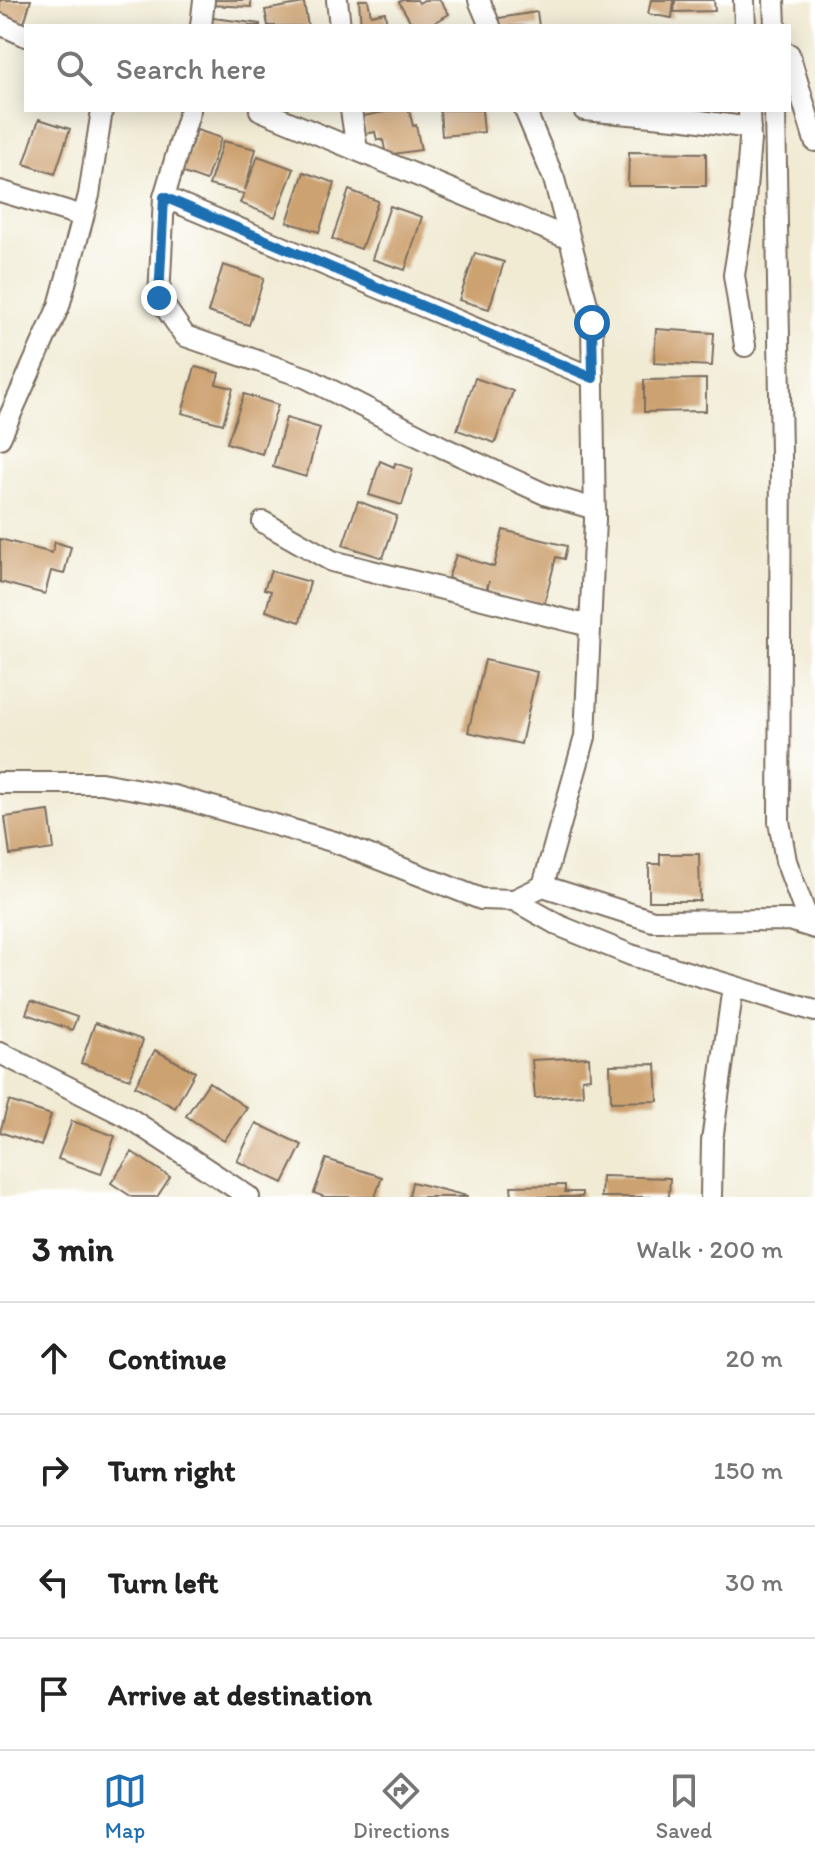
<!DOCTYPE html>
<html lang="en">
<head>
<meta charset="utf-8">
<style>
	:root { --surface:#fff; --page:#f6f6f6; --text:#222; --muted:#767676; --line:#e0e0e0; --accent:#1f6fb2 }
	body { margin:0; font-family:Itim,sans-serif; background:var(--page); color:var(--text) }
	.stop { position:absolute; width:24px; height:24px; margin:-18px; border:6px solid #1f6fb2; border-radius:50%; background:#fff }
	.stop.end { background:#1f6fb2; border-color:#fff; box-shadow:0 2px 8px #0008 }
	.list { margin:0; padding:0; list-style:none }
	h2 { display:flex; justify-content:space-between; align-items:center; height:104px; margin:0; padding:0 32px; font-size:34px }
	h2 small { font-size:26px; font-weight:400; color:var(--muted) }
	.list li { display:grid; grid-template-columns:52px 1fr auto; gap:24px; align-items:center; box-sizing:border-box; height:112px; padding:0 32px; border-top:2px solid var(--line) }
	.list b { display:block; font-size:30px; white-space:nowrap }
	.list em { font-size:26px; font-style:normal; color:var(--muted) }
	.icon { flex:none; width:44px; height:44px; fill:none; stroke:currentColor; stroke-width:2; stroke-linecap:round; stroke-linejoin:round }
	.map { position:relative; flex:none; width:815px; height:1197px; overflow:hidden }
	.search { position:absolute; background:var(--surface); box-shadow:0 4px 20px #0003; left:24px; right:24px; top:24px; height:88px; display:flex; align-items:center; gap:20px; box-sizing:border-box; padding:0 28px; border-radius:0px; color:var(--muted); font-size:30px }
	.sheet { height:552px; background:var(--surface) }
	nav { display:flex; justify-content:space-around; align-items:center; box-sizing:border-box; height:112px; border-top:2px solid var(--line); background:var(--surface); font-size:22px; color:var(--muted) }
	nav a { display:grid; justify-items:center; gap:4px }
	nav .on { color:var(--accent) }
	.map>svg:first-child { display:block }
	.building { fill:#cda271 }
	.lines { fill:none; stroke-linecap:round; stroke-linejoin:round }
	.street-casing { stroke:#7b6e5e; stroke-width:24 }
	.street { stroke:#fff; stroke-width:20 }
	.route { stroke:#1f6fb2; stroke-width:10 }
</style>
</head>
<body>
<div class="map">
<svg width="815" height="1197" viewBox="0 0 815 1197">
	<rect width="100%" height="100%" fill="#fff"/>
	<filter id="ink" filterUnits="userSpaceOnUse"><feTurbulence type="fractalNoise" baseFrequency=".0125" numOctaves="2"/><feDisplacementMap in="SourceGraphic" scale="16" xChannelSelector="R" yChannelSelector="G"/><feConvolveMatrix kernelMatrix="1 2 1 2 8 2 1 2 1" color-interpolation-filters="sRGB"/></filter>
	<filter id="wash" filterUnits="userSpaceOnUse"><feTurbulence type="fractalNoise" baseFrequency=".006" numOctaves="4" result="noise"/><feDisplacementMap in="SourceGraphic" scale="32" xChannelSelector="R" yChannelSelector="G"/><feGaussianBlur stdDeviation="1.8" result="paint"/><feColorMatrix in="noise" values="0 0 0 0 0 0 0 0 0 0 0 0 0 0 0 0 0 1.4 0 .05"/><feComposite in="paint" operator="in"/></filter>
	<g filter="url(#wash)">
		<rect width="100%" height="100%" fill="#f1ebd4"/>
		<g id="blocks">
			<!-- building -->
			<path class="building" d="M0 0H31L24 23 0 17Z
				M206 0H251V7L206 5Z
				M359 0H368L371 15 385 12 387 26H361Z
				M403 0H417L419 3 424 0H440L449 14 429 26H413L399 2Z
				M651 0H674L672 18 648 14Z
				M675 0H714L715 11 674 12Z
				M304 3 308 26H268L265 10Z
				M537 12 539 26H501L499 18Z
				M213 18 260 24V26H211Z
				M395 110H409L413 126 416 125 421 150 386 155 383 140H377L375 132 365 134 363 116Z
				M440 110H482L484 132 442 136Z
				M39 119 70 129 55 174 24 164Z
				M197 130 221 138 206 181 181 172Z
				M223 141 256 149 245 190 258 156 294 169 275 217 240 203 244 194 209 185Z
				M629 152 706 153V186H628Z
				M304 172 335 183 319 232 287 222Z
				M349 190 378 201 361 249 332 239Z
				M390 206 422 217 405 270 372 259Z
				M475 253 504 262 489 309 459 300Z
				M223 265 264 278 249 325 208 312Z
				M656 329 714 333 712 366 654 363Z
				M195 367 219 373 216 384 233 388 223 424 182 413Z
				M475 378 513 391 495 443 457 430Z
				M706 379V411L644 412V380Z
				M244 394 278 405 262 454 227 443Z
				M286 418 320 428 306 477 273 467Z
				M380 461 394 467 395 463 413 469 402 505 369 495Z
				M358 501 397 516 383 558 343 545Z
				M503 530 567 546 564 559 556 557 544 605 487 591 489 581 486 591 448 578 456 555 494 567Z
				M0 539 52 553 55 542 71 547 64 574 51 571 45 594 0 582Z
				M271 571 310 582 300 622 266 611 271 591 264 589Z
				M485 660 537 672 521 744 468 732Z
				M49 811 54 849 10 855 5 817Z
				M660 854H699L700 901H649V864H660Z
				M31 1001 77 1017 72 1030 26 1014Z
				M95 1023 143 1040 130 1079 81 1063Z
				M155 1050 195 1072 175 1108 135 1086Z
				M589 1057 590 1078 582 1079 583 1095 535 1098 532 1060Z
				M656 1064 658 1101 611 1102 610 1065Z
				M209 1082 247 1108 224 1141 186 1116Z
				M9 1101 51 1115 41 1146 0 1132Z
				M72 1121 115 1136 101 1174 58 1159Z
				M256 1123 302 1145 283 1183 237 1161Z
				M132 1152 170 1177 157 1197H132L111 1183Z
				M326 1159 382 1177 375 1197H325L314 1193Z
				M602 1176 670 1178 669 1197H601Z
				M412 1182 467 1196V1197H409Z
				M565 1185V1192H582V1197H512L511 1186Z"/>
		</g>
	</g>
	<g filter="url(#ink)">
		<use href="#blocks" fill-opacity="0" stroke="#7b6e5e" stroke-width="2"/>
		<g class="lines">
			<defs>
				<path id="street" d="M337 0 340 26
					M479 0 490 26
					M744 0 745 26
					M774 0 775 26
					M0 24 26 36
					M201 26 204 0
					M789 54 815 141
					M190 110 164 197 593 378
					M260 110 570 239
					M351 110 357 150
					M525 110 554 179 592 323 595 520 585 737 543 886 653 921 789 920 815 928
					M584 110 686 119 750 128
					M775 110 781 453 779 821 786 861 810 926
					M0 191 83 216
					M164 197 159 298 185 336 307 378 444 448 547 495 595 509
					M745 346 734 275 744 213 750 140 749 110
					M0 438 59 306 89 195 102 110
					M263 522 332 561 590 626
					M0 783H101L174 796 335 842 481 899 514 900 543 886
					M514 900 560 926 631 955 815 1011
					M0 1053 126 1116 249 1197
					M711 1197 712 1141 733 986"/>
			</defs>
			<!-- street casing -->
			<use href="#street" class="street-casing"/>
			<!-- street -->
			<use href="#street" class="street"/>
		</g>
	</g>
	<g class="lines" filter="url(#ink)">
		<!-- route -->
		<path class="route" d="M159 298 164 197 593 378 592 323"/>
	</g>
</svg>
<div class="stop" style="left:592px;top:323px"></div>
<div class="stop end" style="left:159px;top:298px"></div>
<div class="search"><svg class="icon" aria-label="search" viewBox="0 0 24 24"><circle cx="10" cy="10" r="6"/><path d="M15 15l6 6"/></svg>Search here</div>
</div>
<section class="sheet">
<h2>3 min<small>Walk · 200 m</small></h2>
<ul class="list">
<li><svg class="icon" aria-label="ahead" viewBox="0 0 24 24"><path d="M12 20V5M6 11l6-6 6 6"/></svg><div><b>Continue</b></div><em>20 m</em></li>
<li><svg class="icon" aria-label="right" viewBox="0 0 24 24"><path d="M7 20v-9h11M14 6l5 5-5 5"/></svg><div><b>Turn right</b></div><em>150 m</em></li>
<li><svg class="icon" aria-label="left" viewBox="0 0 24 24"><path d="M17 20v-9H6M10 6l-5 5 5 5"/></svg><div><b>Turn left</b></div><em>30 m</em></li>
<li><svg class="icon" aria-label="arrive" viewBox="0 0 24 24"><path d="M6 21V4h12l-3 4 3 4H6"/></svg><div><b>Arrive at destination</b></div></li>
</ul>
</section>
<nav>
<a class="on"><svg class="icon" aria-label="map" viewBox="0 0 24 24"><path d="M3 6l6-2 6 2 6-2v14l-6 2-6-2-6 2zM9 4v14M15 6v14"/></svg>Map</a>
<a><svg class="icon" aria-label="directions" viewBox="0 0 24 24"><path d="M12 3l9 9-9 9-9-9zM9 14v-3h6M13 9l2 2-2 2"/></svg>Directions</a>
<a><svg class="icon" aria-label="saved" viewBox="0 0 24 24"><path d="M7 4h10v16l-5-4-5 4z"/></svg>Saved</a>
</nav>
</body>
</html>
